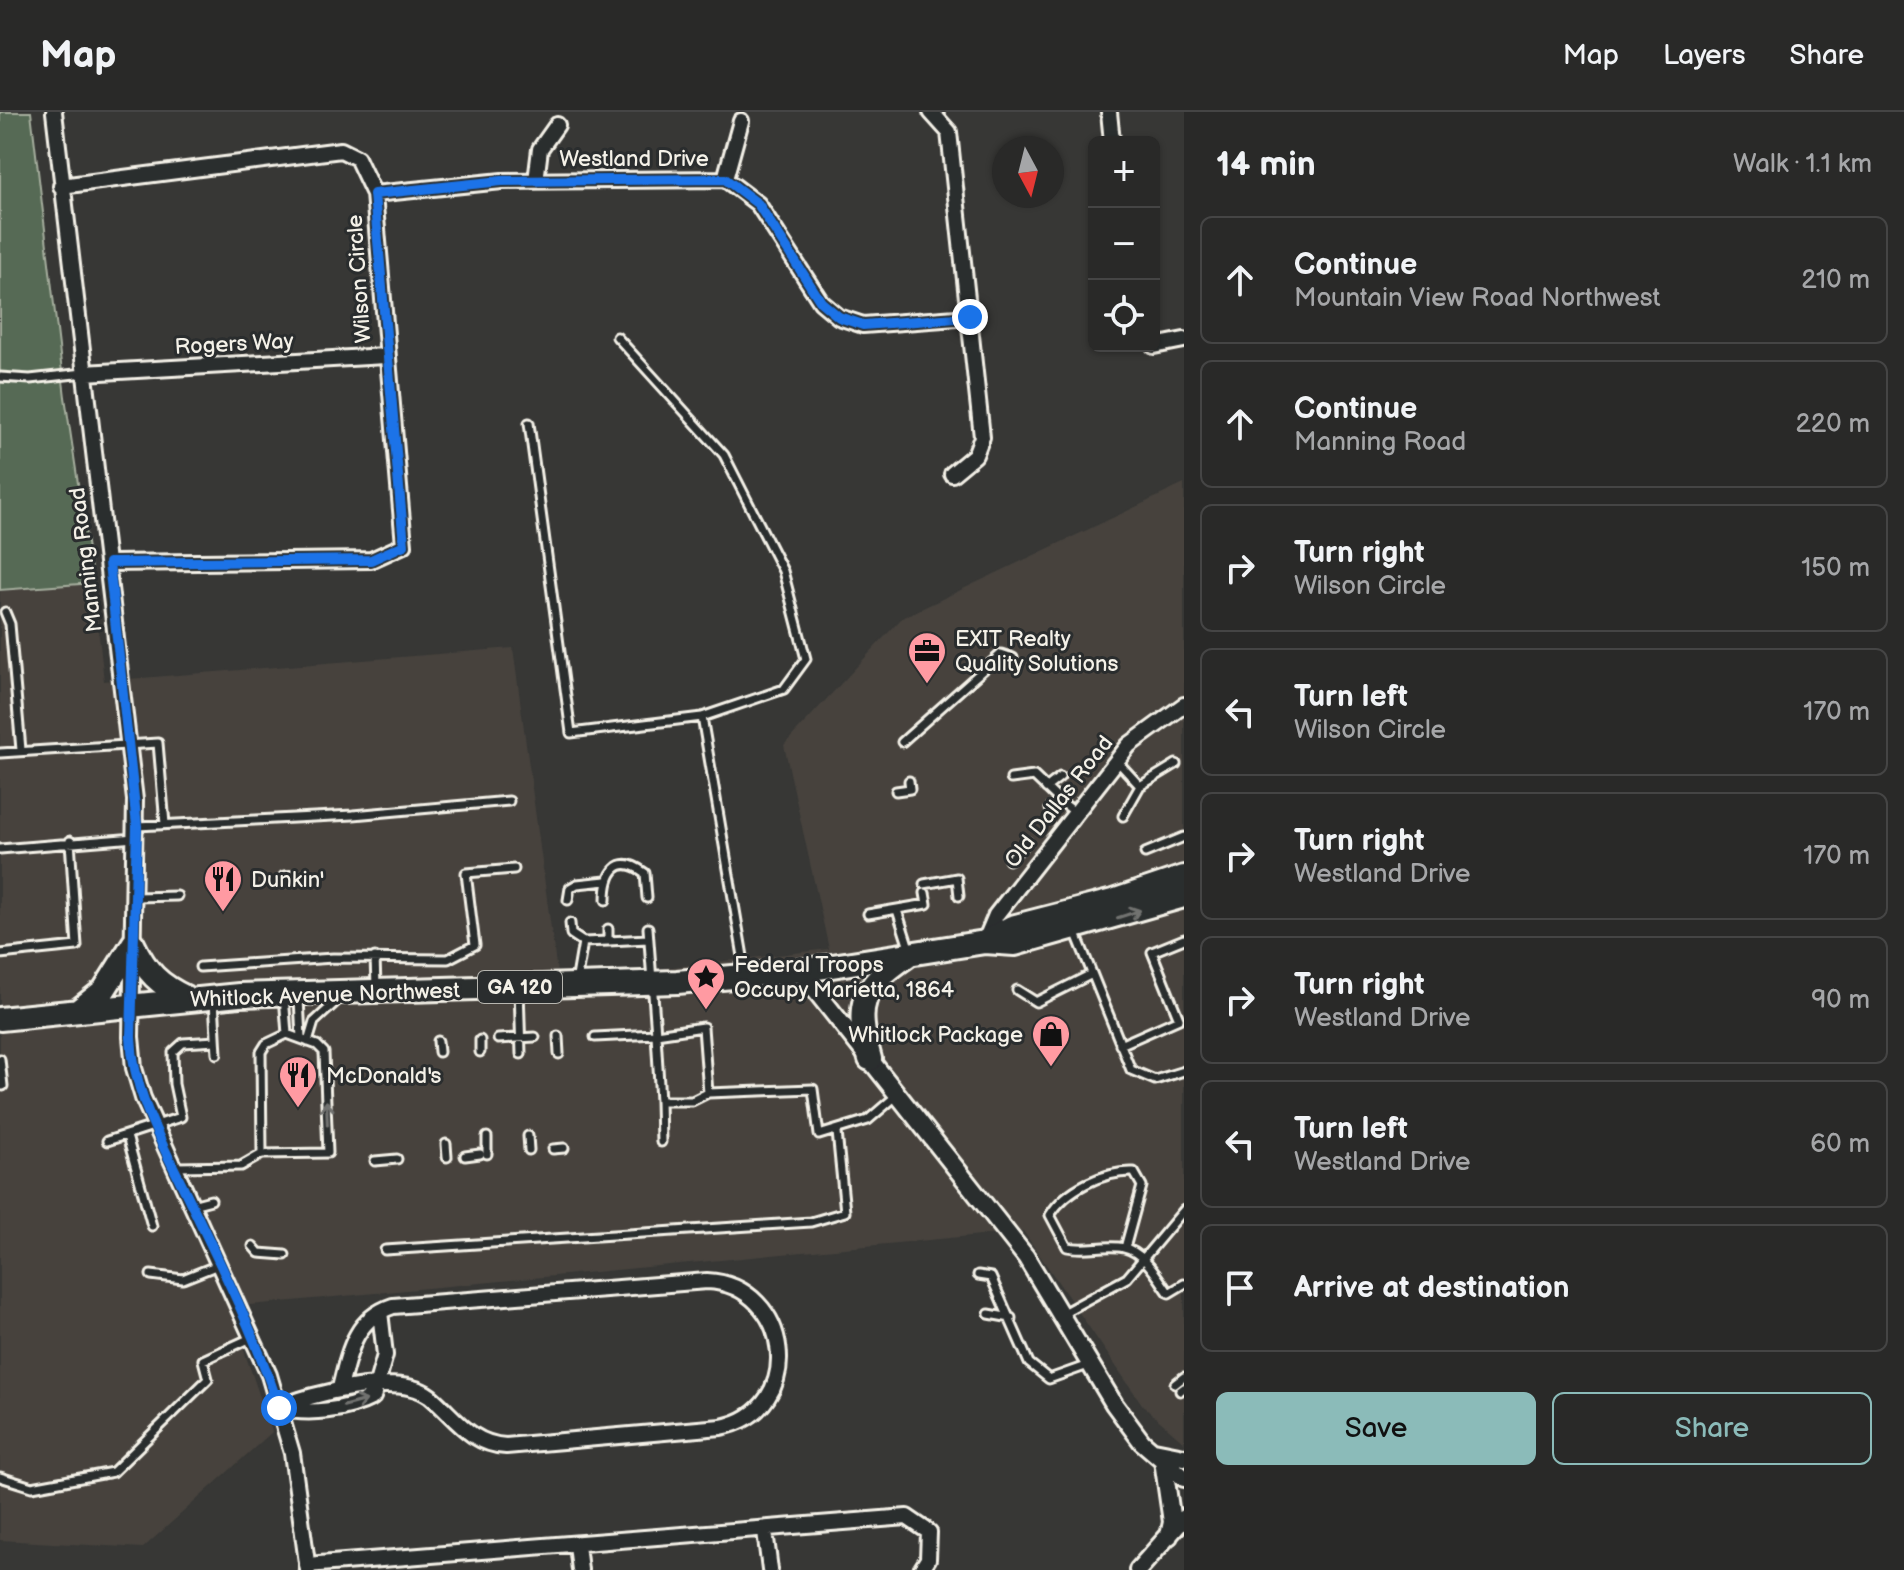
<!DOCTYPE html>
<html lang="en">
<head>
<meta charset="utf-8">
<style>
	:root { --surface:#292928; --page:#313130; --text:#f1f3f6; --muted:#a5a6a8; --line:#454545; --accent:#8bbbb9 }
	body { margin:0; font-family:"Balsamiq Sans",sans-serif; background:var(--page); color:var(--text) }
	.controls { position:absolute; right:24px; top:24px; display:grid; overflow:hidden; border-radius:12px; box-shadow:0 2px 6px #0004 }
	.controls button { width:72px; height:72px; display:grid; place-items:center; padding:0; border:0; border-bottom:2px solid var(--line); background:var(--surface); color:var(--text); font:40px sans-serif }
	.compass { position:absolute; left:992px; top:24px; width:72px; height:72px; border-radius:50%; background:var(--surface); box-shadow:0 2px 6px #0004; rotate:173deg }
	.stop { position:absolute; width:24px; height:24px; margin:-18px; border:6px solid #1a73e8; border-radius:50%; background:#fff }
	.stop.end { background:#1a73e8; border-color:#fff; box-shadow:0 2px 8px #0008 }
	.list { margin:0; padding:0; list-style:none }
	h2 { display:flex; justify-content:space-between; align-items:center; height:104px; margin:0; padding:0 32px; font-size:34px }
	h2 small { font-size:26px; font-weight:400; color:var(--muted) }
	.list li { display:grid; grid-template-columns:52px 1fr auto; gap:24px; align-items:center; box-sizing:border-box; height:128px; margin:0 16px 16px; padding:0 16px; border:2px solid var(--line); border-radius:12px }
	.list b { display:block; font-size:30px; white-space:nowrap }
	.list p { margin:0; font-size:26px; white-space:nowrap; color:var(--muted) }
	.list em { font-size:26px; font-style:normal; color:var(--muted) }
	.actions { display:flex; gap:16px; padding:24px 32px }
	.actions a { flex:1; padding:18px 0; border:2px solid var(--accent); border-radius:12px; text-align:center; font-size:28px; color:var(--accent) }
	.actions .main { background:var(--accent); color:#111 }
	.icon { flex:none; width:44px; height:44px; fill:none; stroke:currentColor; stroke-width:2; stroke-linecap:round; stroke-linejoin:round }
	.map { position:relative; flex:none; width:1184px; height:1458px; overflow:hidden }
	header { display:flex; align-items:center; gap:48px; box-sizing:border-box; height:112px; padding:0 40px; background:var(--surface); border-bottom:2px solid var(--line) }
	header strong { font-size:38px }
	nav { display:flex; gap:44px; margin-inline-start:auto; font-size:28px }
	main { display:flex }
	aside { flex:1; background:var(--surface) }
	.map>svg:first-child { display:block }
	.built { fill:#47433e }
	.green { fill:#576b55; stroke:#a6ae9e; stroke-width:2 }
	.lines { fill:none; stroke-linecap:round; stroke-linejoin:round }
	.service-casing { stroke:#f4f1e8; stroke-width:13 }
	.minor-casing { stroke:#f4f1e8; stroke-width:20 }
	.tertiary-casing { stroke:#f4f1e8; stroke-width:22 }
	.trunk-casing { stroke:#f4f1e8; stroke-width:28 }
	.service { stroke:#2a2d2e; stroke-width:7 }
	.minor { stroke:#2a2d2e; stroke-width:14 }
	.tertiary { stroke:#2a2d2e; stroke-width:16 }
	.trunk { stroke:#2a2d2e; stroke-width:22 }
	.oneway { stroke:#71726f }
	.route { stroke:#1a73e8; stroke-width:10 }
	.labels { text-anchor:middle; stroke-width:6; stroke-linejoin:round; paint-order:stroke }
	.shield { fill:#2a2d2e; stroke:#b7b6b0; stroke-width:2 }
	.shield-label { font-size:20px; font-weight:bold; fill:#f4f1e8 }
	.street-label { font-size:22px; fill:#f4f1e8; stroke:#2a2d2e }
	.poi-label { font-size:22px; fill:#f4f1e8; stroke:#2a2d2e; text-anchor:start }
</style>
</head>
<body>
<header>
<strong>Map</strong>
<nav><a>Map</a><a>Layers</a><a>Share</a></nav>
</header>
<main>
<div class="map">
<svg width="1184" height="1458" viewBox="0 0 1184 1458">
	<rect width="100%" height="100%" fill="#373735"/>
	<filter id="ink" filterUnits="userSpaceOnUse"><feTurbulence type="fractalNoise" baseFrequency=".0125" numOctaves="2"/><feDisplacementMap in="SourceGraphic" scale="16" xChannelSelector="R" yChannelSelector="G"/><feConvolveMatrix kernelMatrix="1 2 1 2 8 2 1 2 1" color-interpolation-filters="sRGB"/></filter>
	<g filter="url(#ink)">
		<!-- built -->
		<path class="built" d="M1184 372V1330L1144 1295 1023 1119 229 1195 272 1320 143 1436 0 1428V479L93 471 104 569 513 536 558 868 829 837 784 633 902 506Z"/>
		<!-- green -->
		<path class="green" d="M0 0H31L65 285 93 471 0 478Z"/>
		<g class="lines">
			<defs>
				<path id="service" d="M617 225 724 343 783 459 806 547 784 577 702 605 746 862
					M0 265 30 267 84 261
					M529 311 571 621 702 605
					M5 500 10 512 21 638
					M902 630 1001 542 1013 546
					M0 641 158 631 165 712
					M1117 649 1140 674 1123 704
					M1011 667 1034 664 1059 688
					M1140 674 1176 652
					M1046 676 1060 665
					M896 679 910 677 909 669
					M1050 697 1059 688 1076 701
					M137 714 353 703 509 689
					M0 737 135 726
					M1145 741 1184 725
					M1009 748 1027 730
					M284 764 297 763
					M924 772 957 766 959 784
					M135 785 177 784
					M568 788 570 776 577 772 606 769
					M606 788C606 762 617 740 645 761L647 786
					M897 798 910 839
					M868 802 927 792 925 781
					M570 811 571 822 583 830 608 829V817
					M1075 819 1131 958 1155 968 1184 959
					M608 829 648 827
					M0 842 77 834 70 729
					M375 845 376 875
					M200 855 333 846 448 847 475 833 466 761 514 757
					M576 871 583 830
					M519 877 521 942
					M1017 878 1036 890 1092 862
					M284 884 287 922
					M299 886 301 927
					M214 888 217 942
					M558 924 559 942
					M595 925 656 922 648 816
					M498 927 535 925
					M480 928V940
					M438 929 439 940
					M308 930 314 910 339 887
					M1120 933 1179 907 1152 840 1184 827
					M0 947 3 974
					M708 981 703 915 656 922 660 989H692L708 981 813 977 819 1023 868 1008 896 984
					M660 989 661 1030
					M127 1024 152 1114
					M528 1024 529 1038
					M107 1029 181 1005 174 972 173 940 183 931 216 929
					M446 1032 447 1045
					M553 1037 564 1036
					M487 1042V1025
					M465 1044 480 1042
					M375 1049 397 1047
					M176 1055 241 1054 262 1042 328 1041 324 940 317 933 287 922 266 932 261 940 262 1042
					M192 1093 211 1088
					M253 1134 259 1141 285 1143
					M1125 1136 1142 1074 1134 1060C1104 1059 1066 1077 1050 1103L1067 1135C1087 1139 1107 1132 1124 1136 1144 1140 1158 1166 1169 1181L1184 1172
					M385 1138 811 1110 845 1100 837 1020
					M151 1163 183 1167 218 1153
					M978 1163 991 1165 1029 1251 1049 1267 1091 1252
					M989 1202 1011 1206
					M1061 1202 1127 1166 1184 1098
					M1175 1272 1184 1265
					M1180 1279 1184 1276
					M0 1365 32 1375 113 1360 208 1267 203 1248 251 1226"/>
				<path id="minor" d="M54 0 135 688 131 925 134 956 143 986 269 1263 292 1341 308 1458
					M931 0 949 20 982 325 975 343 952 362
					M1109 0 1112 30
					M725 67 741 9
					M536 69 540 37 557 13
					M61 74 341 38 357 46 374 82 404 433 371 448 109 451
					M374 82 502 69 725 67 758 92 821 190 839 205 863 213 970 205
					M1154 234 1184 228
					M84 261 385 244
					M985 829 996 803 1129 633 1184 593
					M279 1296C311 1281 398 1260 430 1284 455 1305 470 1332 506 1334L721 1315C808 1298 792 1173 707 1169L393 1194C354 1207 349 1240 340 1276
					M279 1296C308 1303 346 1299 373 1285L385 1243 380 1200
					M765 1419 770 1458
					M577 1433 580 1458
					M307 1453 907 1405 929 1420 928 1447 921 1458"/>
				<path id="tertiary" d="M800 859 1026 1145 1114 1292 1142 1330 1184 1366
					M1154 1339 1184 1345
					M1163 1348 1172 1410 1169 1424
					M1138 1458 1184 1406"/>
				<path id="trunk" d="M986 829 1012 815 1113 789 1184 765
					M133 832C146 860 159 873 187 886
					M80 897 104 878 133 832
					M0 907 239 883 677 870 800 859 985 830 1015 832 1184 784
					M870 947C855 893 860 876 907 844"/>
			</defs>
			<!-- service casing -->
			<use href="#service" class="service-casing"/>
			<!-- minor casing -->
			<use href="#minor" class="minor-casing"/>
			<!-- tertiary casing -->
			<use href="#tertiary" class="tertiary-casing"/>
			<!-- trunk casing -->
			<use href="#trunk" class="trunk-casing"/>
			<!-- service -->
			<use href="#service" class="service"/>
			<!-- minor -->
			<use href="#minor" class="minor"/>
			<!-- tertiary -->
			<use href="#tertiary" class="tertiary"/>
			<!-- trunk -->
			<use href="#trunk" class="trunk"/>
		</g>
		<!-- one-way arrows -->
		<defs><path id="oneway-shaft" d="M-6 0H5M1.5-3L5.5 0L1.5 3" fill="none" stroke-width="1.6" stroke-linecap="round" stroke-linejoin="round" transform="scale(2)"/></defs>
		<g class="oneway">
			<use href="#oneway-shaft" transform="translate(1129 802) rotate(-18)"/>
			<use href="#oneway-shaft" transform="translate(327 1001) rotate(-92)"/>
			<use href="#oneway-shaft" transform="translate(355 1291) rotate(-15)"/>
		</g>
	</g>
	<g class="lines" filter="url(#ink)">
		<!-- route -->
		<path class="route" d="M279 1296C255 1221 220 1151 186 1081 162 1031 133 981 131 925L137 714 109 451 371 448 404 433 374 82 502 69 725 67 758 92 821 190 839 205 863 213 970 205"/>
	</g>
	<!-- icons -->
	<defs>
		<symbol id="office-pin" viewBox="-11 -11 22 30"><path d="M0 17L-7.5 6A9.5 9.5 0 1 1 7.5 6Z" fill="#ff9aa2" stroke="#2a2d2e"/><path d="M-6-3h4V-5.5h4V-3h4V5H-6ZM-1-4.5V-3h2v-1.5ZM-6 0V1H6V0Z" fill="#111"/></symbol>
		<symbol id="restaurant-pin" viewBox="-11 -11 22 30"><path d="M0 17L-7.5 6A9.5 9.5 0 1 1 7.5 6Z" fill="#ff9aa2" stroke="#2a2d2e"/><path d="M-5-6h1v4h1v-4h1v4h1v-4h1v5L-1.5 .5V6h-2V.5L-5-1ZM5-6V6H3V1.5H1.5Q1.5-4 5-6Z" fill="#111"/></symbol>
		<symbol id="sight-pin" viewBox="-11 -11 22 30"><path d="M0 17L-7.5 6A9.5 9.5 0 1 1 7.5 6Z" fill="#ff9aa2" stroke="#2a2d2e"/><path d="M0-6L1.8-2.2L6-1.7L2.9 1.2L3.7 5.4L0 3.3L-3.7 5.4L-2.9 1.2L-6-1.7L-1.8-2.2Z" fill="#111"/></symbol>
		<symbol id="shop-pin" viewBox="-11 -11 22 30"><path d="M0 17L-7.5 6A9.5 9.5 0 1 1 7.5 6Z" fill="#ff9aa2" stroke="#2a2d2e"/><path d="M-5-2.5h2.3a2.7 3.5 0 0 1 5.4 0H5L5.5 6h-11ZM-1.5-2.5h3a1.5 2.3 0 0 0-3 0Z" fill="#111"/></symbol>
	</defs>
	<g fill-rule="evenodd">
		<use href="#office-pin" x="905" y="517" width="44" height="60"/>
		<use href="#restaurant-pin" x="201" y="745" width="44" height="60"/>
		<use href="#sight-pin" x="684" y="843" width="44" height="60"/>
		<use href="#shop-pin" x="1029" y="900" width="44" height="60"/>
		<use href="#restaurant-pin" x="276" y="941" width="44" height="60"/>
	</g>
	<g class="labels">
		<!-- shield labels -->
		<rect class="shield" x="478" y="859" width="84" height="32" rx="6"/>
		<g class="shield-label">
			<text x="520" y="882">GA 120</text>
		</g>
		<!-- street labels -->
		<g class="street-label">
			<text x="634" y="54">Westland Drive</text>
			<text transform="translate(358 167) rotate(-94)" y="8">Wilson Circle</text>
			<text transform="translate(234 231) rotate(-3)" y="8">Rogers Way</text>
			<text transform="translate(85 448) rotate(-97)" y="8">Manning Road</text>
			<text transform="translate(1058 689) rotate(-52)" y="8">Old Dallas Road</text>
			<text transform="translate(325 882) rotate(-2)" y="8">Whitlock Avenue Northwest</text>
		</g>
		<!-- poi labels -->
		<g class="poi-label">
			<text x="955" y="534">EXIT Realty<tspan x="955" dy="25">Quality Solutions</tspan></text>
			<text x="251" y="775">Dunkin'</text>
			<text x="734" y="860">Federal Troops<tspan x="734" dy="25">Occupy Marietta, 1864</tspan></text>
			<text x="1023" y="930" text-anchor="end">Whitlock Package</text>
			<text x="326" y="971">McDonald's</text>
		</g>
	</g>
</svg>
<div class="controls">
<button>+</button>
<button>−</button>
<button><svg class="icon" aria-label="locate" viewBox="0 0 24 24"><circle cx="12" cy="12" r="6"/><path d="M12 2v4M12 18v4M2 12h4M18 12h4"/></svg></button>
</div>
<svg class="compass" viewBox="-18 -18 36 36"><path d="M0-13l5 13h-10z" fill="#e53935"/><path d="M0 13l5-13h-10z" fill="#a5a6a8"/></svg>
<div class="stop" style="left:279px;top:1296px"></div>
<div class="stop end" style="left:970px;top:205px"></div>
</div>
<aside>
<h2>14 min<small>Walk · 1.1 km</small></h2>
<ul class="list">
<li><svg class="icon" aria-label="ahead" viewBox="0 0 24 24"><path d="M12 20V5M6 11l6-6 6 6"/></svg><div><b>Continue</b><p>Mountain View Road Northwest</p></div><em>210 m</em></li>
<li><svg class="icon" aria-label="ahead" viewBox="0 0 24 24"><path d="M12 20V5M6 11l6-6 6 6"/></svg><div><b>Continue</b><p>Manning Road</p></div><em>220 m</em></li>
<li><svg class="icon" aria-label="right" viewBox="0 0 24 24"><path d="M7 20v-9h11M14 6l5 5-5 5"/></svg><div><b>Turn right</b><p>Wilson Circle</p></div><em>150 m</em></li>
<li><svg class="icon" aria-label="left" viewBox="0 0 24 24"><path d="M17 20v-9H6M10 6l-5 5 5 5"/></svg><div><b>Turn left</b><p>Wilson Circle</p></div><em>170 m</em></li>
<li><svg class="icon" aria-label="right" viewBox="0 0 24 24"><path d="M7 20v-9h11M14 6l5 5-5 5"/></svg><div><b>Turn right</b><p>Westland Drive</p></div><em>170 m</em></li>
<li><svg class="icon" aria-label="right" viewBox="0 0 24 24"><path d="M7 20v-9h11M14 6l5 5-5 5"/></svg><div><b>Turn right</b><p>Westland Drive</p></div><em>90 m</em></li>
<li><svg class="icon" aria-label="left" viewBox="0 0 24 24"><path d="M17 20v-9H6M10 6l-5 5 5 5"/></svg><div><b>Turn left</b><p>Westland Drive</p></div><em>60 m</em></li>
<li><svg class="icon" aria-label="arrive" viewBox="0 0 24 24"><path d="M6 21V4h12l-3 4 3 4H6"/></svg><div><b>Arrive at destination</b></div></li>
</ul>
<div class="actions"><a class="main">Save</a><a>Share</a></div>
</aside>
</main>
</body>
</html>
